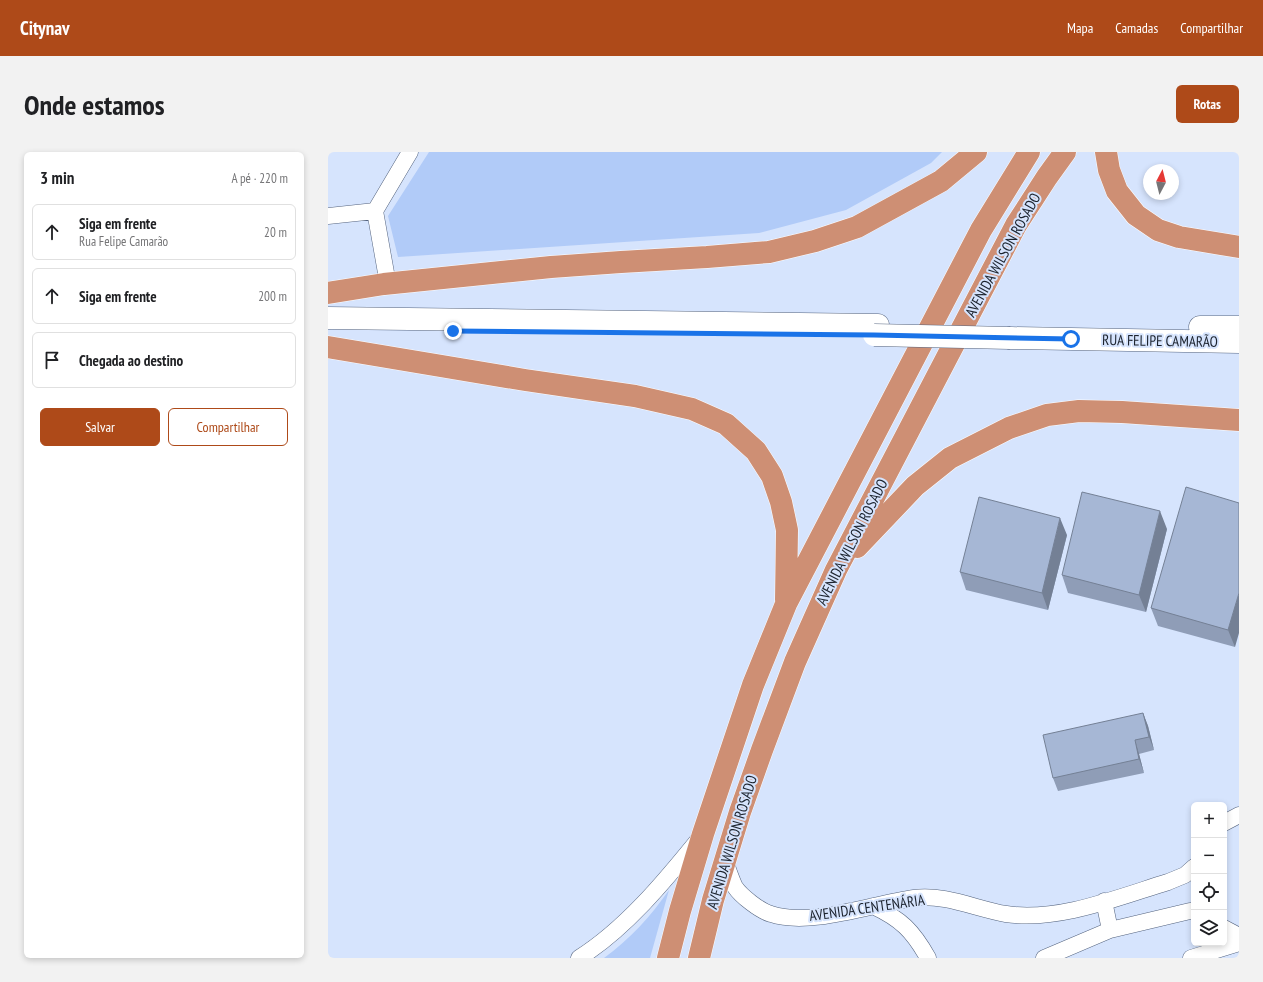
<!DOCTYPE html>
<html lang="pt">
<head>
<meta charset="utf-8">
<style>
	:root { --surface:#fff; --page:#f2f2f2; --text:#202124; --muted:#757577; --line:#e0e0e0; --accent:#ae4a19 }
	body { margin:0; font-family:"PT Sans Narrow",sans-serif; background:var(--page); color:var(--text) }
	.controls { position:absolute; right:12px; bottom:12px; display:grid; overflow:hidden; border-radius:6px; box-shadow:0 2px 6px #0003 }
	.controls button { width:36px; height:36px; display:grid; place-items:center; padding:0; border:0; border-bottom:1px solid var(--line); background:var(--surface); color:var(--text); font:20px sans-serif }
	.compass { position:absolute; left:815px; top:12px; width:36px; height:36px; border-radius:50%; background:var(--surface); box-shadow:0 2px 6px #0003; rotate:7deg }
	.stop { position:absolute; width:12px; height:12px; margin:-9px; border:3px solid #1a73e8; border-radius:50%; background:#fff }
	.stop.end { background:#1a73e8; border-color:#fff; box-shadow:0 1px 4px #0008 }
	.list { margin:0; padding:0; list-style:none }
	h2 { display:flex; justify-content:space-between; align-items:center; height:52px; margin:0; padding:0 16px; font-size:17px }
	h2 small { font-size:13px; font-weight:400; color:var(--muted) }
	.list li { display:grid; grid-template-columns:26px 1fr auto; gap:12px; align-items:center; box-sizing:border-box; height:56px; margin:0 8px 8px; padding:0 8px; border:1px solid var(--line); border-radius:6px }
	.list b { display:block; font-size:15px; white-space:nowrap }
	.list p { margin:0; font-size:13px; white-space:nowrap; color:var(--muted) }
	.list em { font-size:13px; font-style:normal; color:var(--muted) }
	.actions { display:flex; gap:8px; padding:12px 16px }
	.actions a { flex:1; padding:9px 0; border:1px solid var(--accent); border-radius:6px; text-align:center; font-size:14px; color:var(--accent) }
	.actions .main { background:var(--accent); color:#fff }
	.icon { flex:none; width:22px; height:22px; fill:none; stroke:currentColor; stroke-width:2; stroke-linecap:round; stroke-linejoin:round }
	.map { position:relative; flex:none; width:911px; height:806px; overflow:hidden; border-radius:6px }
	header { display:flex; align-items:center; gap:24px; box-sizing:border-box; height:56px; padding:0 20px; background:var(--accent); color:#fff }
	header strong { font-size:19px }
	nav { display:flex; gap:22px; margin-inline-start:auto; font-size:14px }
	.intro { display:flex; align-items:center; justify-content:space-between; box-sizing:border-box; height:96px; padding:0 24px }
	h1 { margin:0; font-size:28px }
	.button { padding:10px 18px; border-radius:6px; background:var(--accent); color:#fff; font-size:14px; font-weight:700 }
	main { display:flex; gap:24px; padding:0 24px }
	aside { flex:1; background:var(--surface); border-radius:6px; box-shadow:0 2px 6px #0003 }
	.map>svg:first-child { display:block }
	.green { fill:#b1cbf8 }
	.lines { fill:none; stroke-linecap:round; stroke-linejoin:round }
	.minor-casing { stroke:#55647f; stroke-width:17 }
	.secondary-casing { stroke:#55647f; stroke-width:23 }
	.trunk-casing { stroke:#fff; stroke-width:23 }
	.minor { stroke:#fff; stroke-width:16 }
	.secondary { stroke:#fff; stroke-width:22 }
	.trunk { stroke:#ce8f74; stroke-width:22 }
	.secondary-bridge-casing { stroke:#55647f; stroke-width:23; stroke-linecap:butt }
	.secondary-bridge { stroke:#fff; stroke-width:22 }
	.wall { fill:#8f9db7 }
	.shaded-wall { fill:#748095 }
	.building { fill:#a6b7d5; stroke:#748095 }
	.route { stroke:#1a73e8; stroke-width:5 }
	.labels { text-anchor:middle; stroke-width:4; stroke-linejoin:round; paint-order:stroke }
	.street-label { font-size:15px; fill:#1c232e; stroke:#d6e4fd }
</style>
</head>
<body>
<header>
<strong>Citynav</strong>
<nav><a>Mapa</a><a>Camadas</a><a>Compartilhar</a></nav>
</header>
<div class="intro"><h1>Onde estamos</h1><a class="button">Rotas</a></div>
<main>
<aside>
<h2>3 min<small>A pé · 220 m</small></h2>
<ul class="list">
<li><svg class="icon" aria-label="ahead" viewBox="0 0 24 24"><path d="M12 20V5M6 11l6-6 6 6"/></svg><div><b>Siga em frente</b><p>Rua Felipe Camarão</p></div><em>20 m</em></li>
<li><svg class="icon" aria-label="ahead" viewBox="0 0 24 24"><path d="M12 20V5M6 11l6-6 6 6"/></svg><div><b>Siga em frente</b></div><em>200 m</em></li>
<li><svg class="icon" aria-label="arrive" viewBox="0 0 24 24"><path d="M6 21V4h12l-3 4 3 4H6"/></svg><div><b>Chegada ao destino</b></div></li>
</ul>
<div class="actions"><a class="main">Salvar</a><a>Compartilhar</a></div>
</aside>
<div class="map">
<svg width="911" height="806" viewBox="0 0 911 806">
	<rect width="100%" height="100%" fill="#d6e4fd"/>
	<!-- green -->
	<path class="green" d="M101 0H614L603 11 518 58 431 81 70 105 60 64Z
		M341 738 322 806H276C302 787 323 764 341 738Z"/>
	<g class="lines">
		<defs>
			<path id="minor" d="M0 64 47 59
				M60 132 47 59 82 0
				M896 671 911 663
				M397 709C400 717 403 727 407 735 413 744 432 759 443 762 482 775 544 752 586 746 618 742 648 757 678 762 730 770 791 745 840 730L857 723 866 715
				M776 749 782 778
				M545 754C573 767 585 779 600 806
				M896 776 911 784
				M251 806C297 777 336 730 370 688
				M716 806 782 778 862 759H866
				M863 806 911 791"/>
			<path id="secondary" d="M0 166 550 173
				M872 175H911
				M682 186 911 190"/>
			<path id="trunk" d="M778 0 781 18 789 39 808 63 830 78 851 85 911 95
				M0 141 56 132 223 115 293 110 379 105 441 100 487 89 529 75 613 29 648 0
				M0 195 197 228 307 244 364 257 398 272 428 299 444 324 453 350 459 378 458 448
				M529 395 587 334 622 306 681 276 719 263 751 259 794 260 911 268
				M340 806 352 759 375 682 425 533 458 452 653 78 701 0
				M371 806 385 748 412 660 434 598 467 510 508 418 688 73 719 25 737 0"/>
		</defs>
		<!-- minor casing -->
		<use href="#minor" class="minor-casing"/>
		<!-- secondary casing -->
		<use href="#secondary" class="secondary-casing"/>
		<!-- trunk casing -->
		<use href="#trunk" class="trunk-casing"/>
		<!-- minor -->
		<use href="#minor" class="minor"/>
		<!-- secondary -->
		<use href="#secondary" class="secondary"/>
		<!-- trunk -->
		<use href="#trunk" class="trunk"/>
		<defs>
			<path id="secondary-bridge" d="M546 183 682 186"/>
		</defs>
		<!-- secondary-bridge casing -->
		<use href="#secondary-bridge" class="secondary-bridge-casing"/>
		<!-- secondary-bridge -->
		<use href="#secondary-bridge" class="secondary-bridge"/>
	</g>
	<!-- wall -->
	<path class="wall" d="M911 351 907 495 830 474 823 456Z
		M839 377 818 460 740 441 734 423Z
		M739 383 720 458 638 438 632 420Z
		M815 561 820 574 826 598 811 602 816 621 730 639 725 626Z"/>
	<!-- shaded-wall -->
	<path class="shaded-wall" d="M832 359 839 377 818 460 811 443Z
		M732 366 739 383 720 458 714 441Z
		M911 441V481L907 495 900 478Z
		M815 561 820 574 826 598 821 585Z
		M807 588 811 602 816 621 811 607Z"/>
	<!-- building -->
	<path class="building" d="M858 335 911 351V441L900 478 823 456Z
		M754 340 832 359 811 443 734 423Z
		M651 345 732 366 714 441 632 420Z
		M815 561 821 585 807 588 811 607 725 626 715 583Z"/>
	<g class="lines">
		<!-- route -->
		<path class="route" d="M125 179 546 183 743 187"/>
	</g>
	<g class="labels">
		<!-- street labels -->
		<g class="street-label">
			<text transform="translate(675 103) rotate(-61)" y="5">AVENIDA WILSON ROSADO</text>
			<text transform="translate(832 189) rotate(1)" y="5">RUA FELIPE CAMARÃO</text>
			<text transform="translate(524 390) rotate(-63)" y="5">AVENIDA WILSON ROSADO</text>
			<text transform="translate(404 690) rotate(-73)" y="5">AVENIDA WILSON ROSADO</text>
			<text transform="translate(539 756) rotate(-8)" y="5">AVENIDA CENTENÁRIA</text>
		</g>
	</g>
</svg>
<div class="controls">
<button>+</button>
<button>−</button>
<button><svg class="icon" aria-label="locate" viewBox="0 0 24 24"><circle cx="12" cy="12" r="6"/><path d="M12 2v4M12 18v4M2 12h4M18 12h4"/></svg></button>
<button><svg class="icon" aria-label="layers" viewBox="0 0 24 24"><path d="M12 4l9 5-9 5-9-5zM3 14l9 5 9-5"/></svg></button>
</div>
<svg class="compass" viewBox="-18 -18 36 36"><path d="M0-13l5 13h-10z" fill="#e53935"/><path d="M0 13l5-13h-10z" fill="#757577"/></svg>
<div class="stop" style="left:743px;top:187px"></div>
<div class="stop end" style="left:125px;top:179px"></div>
</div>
</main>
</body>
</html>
